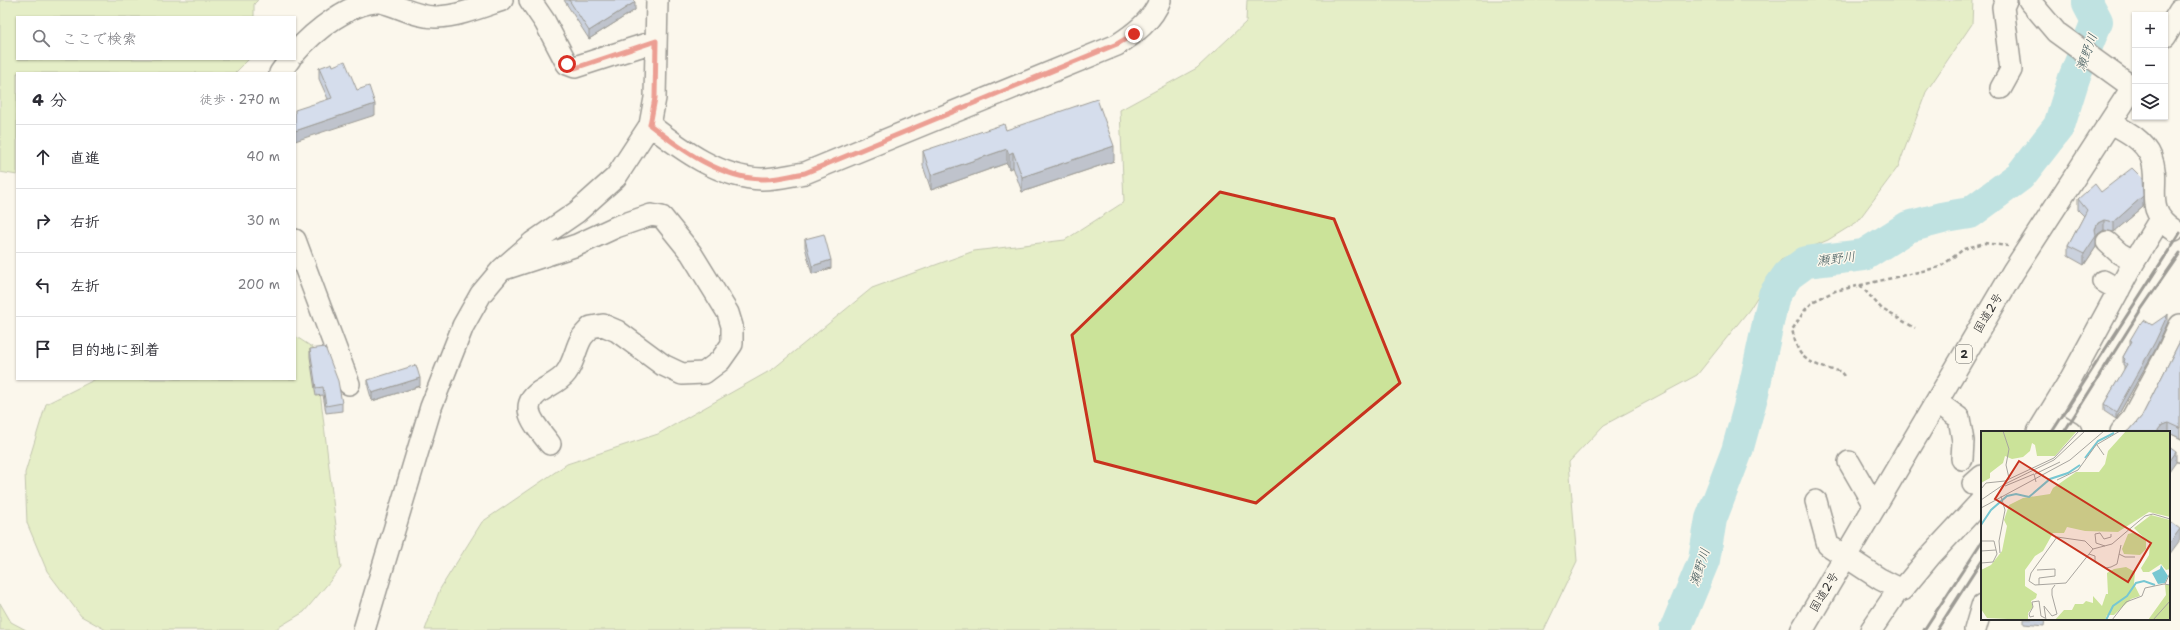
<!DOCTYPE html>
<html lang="ja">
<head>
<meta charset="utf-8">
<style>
	:root { --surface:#fff; --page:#f2f2f3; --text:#2b2b33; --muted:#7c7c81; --line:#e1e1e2 }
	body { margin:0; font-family:"Shantell Sans","Klee One",sans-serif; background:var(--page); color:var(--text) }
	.controls { position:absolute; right:12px; top:12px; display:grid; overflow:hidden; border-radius:0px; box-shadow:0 1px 3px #0004 }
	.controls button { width:36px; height:36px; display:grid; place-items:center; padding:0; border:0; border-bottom:1px solid var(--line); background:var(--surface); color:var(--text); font:20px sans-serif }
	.stop { position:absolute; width:12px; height:12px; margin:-9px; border:3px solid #d93025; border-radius:50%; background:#fff }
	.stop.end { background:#d93025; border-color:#fff; box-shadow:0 1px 4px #0008 }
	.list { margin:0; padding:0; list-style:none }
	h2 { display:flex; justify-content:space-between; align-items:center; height:52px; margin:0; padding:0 16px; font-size:17px }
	h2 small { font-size:13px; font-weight:400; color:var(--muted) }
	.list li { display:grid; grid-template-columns:26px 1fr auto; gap:12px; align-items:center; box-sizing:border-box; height:64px; padding:0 16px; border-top:1px solid var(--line) }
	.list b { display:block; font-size:15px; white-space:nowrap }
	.list em { font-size:13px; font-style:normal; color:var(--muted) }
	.icon { flex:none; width:22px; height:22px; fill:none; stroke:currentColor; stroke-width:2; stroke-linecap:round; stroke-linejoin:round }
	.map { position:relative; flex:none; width:2180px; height:630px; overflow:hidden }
	.search { position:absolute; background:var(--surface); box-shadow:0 1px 3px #0004; left:16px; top:16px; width:280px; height:44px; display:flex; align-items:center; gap:10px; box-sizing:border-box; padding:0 14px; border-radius:0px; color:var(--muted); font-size:15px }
	.panel { position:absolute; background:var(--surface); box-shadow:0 1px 3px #0004; left:16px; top:72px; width:280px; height:308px; border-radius:0px }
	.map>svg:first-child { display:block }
	.green { fill:#cbe399; stroke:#7b8762 }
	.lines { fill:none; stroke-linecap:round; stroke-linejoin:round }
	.river { stroke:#77c7d2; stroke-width:32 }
	.minor-casing { stroke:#2b2b2b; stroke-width:24 }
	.highway-casing { stroke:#2b2b2b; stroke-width:25 }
	.path { stroke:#2b2b2b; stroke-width:2.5; stroke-dasharray:4 3; stroke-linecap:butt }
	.minor { stroke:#fbf7ec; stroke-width:21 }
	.highway { stroke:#fbf7ec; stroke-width:22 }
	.rail { stroke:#2b2b2b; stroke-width:3 }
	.wall { fill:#8fa2c9; stroke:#2b2b2b }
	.shaded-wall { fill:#7484a4; stroke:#2b2b2b }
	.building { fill:#a6bcea; stroke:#2b2b2b }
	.route { stroke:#d93025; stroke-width:5 }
	.marked { fill:none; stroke:#c8321e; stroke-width:3; stroke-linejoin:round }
	.labels { text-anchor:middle; stroke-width:3; stroke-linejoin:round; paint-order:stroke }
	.shield { fill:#fbf7ec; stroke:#696865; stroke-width:1 }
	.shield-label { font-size:11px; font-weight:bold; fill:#2b2b2b }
	.street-label { font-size:12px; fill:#2b2b2b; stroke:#fbf7ec }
	.water-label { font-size:13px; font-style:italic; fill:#425a5d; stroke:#fbf7ec }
	.inset-river { fill:none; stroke:#77c7d2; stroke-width:2 }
	.inset-road { fill:none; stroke:#a8a59f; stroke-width:1 }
	.view { fill:#c8321e; fill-opacity:0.15; stroke:#c8321e; stroke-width:2 }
	.inset-edge { fill:none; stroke:#2b2b2b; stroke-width:2 }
</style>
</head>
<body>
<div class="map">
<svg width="2180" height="630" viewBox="0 0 2180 630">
	<rect width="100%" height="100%" fill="#fbf7ec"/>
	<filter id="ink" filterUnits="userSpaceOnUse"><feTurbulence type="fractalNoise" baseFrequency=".025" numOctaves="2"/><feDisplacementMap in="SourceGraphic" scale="8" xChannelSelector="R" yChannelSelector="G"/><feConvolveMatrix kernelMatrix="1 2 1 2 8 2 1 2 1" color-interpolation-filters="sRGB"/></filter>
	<g filter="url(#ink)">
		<!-- green -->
		<path class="green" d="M0 0H258L254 4V17H17V59H249L235 73H17V175L0 172Z
			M1247 0H1973L1972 24 1926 92 1898 167 1857 222 1828 240 1781 260 1749 310 1697 375 1604 425 1569 462 1577 561 1544 630H425L440 589 482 522 567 464 658 434 773 369 872 288 974 251 1065 240 1124 202 1120 110 1197 68 1246 22Z
			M295 336 315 349 341 568 304 612 274 630H106L81 616 47 571 27 523 25 473 46 404 96 379H295Z
			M0 603 11 622 26 630H0Z"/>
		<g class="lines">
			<!-- river -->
			<path class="river" d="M1675 630 1704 560 1711 519 1737 451 1753 393 1774 295 1788 275 1806 262 1864 255 1908 227 1946 217 1970 213 2020 176 2059 126 2074 78 2097 21 2088 4V0"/>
			<defs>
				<path id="minor" d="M530 0 545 22 567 64 575 67 656 41
					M2029 0 2056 32 2132 87
					M295 53C313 32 352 0 381 2 399 6 418 18 437 17 459 16 481 7 502 0
					M280 73 290 59
					M2001 88 2011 70 2003 7 2006 0
					M2111 123C2126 131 2144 140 2151 157 2162 184 2141 210 2174 230
					M650 125C682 150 720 178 762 179 776 179 791 175 805 173L1117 45C1134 34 1153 20 1160 0
					M295 240 349 384
					M2107 242 2119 253 2134 262
					M507 268 577 245 616 227 651 215 662 217 691 253 728 313 732 326V344L720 361 704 373 682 374 663 365 617 331 603 325 591 327C588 331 583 335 581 339 575 350 574 362 566 373 560 381 552 384 544 389 514 406 536 425 550 444
					M2103 281 2119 290
					M1937 402 1959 418 1963 441 1962 459
					M2048 418 2071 432
					M2038 432 2071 378 2134 262 2160 219
					M2121 432 2131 420 2166 355 2180 325
					M2169 445 2180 451
					M1849 462 1875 507
					M1973 484 1982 476
					M1816 501 1828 545 1880 579 1902 590 1931 555 1982 500
					M364 630 431 407 463 326 481 294 502 269 532 243 577 212 616 177 650 125 655 98 657 0
					M1871 630 1899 589
					M1975 630 1982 606"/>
				<path id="highway" d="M2165 36 2180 11
					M1802 630 2013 272 2135 84"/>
			</defs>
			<!-- minor casing -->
			<use href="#minor" class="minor-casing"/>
			<!-- highway casing -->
			<use href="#highway" class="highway-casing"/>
			<!-- path -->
			<path class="path" d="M1860 285 1882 309 1915 328
				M1844 376 1840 371C1827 370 1803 362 1798 349 1795 343 1794 336 1792 330L1805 310 1814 301 1835 291 1940 267 1964 249 1984 243 2008 246"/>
			<!-- minor -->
			<use href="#minor" class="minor"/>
			<!-- highway -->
			<use href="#highway" class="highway"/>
			<!-- rail -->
			<path class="rail" d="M2052 432 2180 233
				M2064 432 2140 311 2180 253
				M1924 630 1982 541
				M1937 630 1982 560"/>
		</g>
		<!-- wall -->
		<path class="wall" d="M564 0H633L635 10 589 39Z
			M333 66 357 90 375 115 328 99 319 79V68Z
			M1006 130 1114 161 1022 192 1013 167 1009 169 1007 163 931 190 923 166V151Z
			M2101 192 2143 207 2114 232 2104 230 2098 234 2096 238V247L2084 265 2068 256V246L2084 216 2078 210V199Z
			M805 239 831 268 812 274 805 247Z
			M2168 322 2155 350 2116 419 2104 411V404L2124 370V365H2123V357L2130 344V340L2141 324 2152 325Z
			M2180 341V438L2169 433 2130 430 2142 416Z
			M310 349 342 403V411L326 413 323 395 316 396 310 357Z
			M368 380 420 386 372 401 368 387Z
			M2024 619H2045L2044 626 2024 624Z"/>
		<!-- shaded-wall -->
		<path class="shaded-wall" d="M635 2V10L589 39V31Z
			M375 104V115L295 141V131Z
			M1114 146V161L1022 192V177Z
			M1007 149V163L931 190V175Z
			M1013 152V167L1009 169V154Z
			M2143 196V207L2114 232V222Z
			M2104 220V230L2098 234 2096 238V247L2084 265V254L2098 223Z
			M831 260V268L812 274V266Z
			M2168 314V322L2155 350 2116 419V412Z
			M420 378V386L372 401V393Z
			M2169 423V433V432H2158V430L2162 425Z
			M2176 452V462L2169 472V462Z
			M2180 529V540L2169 555V544Z"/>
		<!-- building -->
		<path class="building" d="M569 0H633L635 2 589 31Z
			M345 61 357 90 369 86 375 104 295 131V110L332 98 319 68 332 63 333 66Z
			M1097 99 1114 146 1022 177 1013 152 1009 154 1007 149 931 175 923 151 1004 124 1006 130Z
			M2132 168 2142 178 2143 196 2114 222 2104 220 2098 223 2095 229 2096 236 2084 254 2068 246 2087 210 2078 199 2095 184 2101 192Z
			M824 234 831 260 812 266 805 239Z
			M2168 314 2155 342 2116 412 2104 404 2127 364 2124 362 2125 359 2123 357 2132 341 2130 340 2140 323 2141 324 2144 320 2152 325Z
			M2180 341V428L2169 423 2162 425 2158 430V432H2127L2130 430 2142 416Z
			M325 347 338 381 342 403 326 406 323 387 316 388 310 349Z
			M416 365 420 378 372 393 368 380Z
			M2169 447 2176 452 2169 462Z
			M2169 521 2180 529 2169 544Z"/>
	</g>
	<g class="lines" filter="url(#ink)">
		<!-- route -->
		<path class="route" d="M567 64 575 68 656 41 655 98 650 125C682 150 720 178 762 179 776 180 791 175 805 173L1117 44 1134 34"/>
	</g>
	<!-- marked area -->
	<path d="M0 0H2180V630H0ZM1220 192 1334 219 1400 383 1256 503 1095 461 1072 335Z" fill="#fbf7ec" fill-opacity=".55" fill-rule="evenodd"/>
	<path class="marked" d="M1220 192 1334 219 1400 383 1256 503 1095 461 1072 335Z"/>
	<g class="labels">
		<!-- shield labels -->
		<rect class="shield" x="1956" y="345" width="16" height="18" rx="3"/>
		<g class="shield-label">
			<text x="1964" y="358">2</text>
		</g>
		<!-- street labels -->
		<g class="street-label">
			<text transform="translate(1988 313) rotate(-59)" y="4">国道2号</text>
			<text transform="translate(1824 592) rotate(-59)" y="4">国道2号</text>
		</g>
		<!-- water labels -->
		<g class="water-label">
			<text transform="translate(2086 52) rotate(-70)" y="5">瀬野川</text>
			<text transform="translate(1836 258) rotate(-7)" y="5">瀬野川</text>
			<text transform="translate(1699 567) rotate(-72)" y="5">瀬野川</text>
		</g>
	</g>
	<!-- overview -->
	<g transform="translate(1981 431)">
		<rect width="189" height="189" fill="#fbf7ec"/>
		<path d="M0 0H96L74 25H56L54 14 51 12 49 20 42 26 31 28 24 25 22 32 9 42V47L0 52ZM145 0H189V86L168 81 137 101 104 100 86 96 83 102H72L62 120 54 125 44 139V155L56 163 55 167 50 170 52 176 47 182V189L6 187 0 178V139L10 134 21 120 26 95 23 89 28 74 42 67 69 63 72 57 95 41H118L124 33 127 20ZM170 84 189 89V138L185 139 180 133 168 141H162L160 137 168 124 169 113 153 97ZM151 102 158 103 165 110V118L159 124 143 123 141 118 147 103ZM145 136 154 141 153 153 159 165 150 168 133 184H126L124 189H74L83 179H91L94 173H102L105 170 112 172V165L121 175 125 163H127L126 142 133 138ZM184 154H189V189H167L185 164Z" fill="#cbe399"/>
		<path d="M180 134 187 145 184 152 177 153 171 142 179 138Z" fill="#77c7d2"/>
		<path class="inset-river" d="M104 27 117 10 133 2M0 94 10 79 26 65 35 63 48 66 69 48 87 42 99 34M125 189 132 175 146 165 155 152 163 150 174 154"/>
		<path class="inset-road" d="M22 0 28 18 25 34 28 47M116 14 123 24M54 43 79 31M76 49 97 39 115 14 139 0M24 55 53 43 55 51M0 58 5 52 24 50 73 27 98 0M0 69 22 54 73 29 104 0M0 77 89 29 123 0M0 110H13L16 123 12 131 0 132M124 115 115 112 114 103 119 102 123 108 130 106V103M112 118 104 110 76 106 50 142 48 150 54 154 85 152 112 118 131 113 164 85 172 83 189 88M0 120 15 119M19 122 18 110 24 79 20 65M108 123 114 125V131L125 137 130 136 136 133 140 114M138 123 144 126H154M56 139 74 138V145L58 147V154M184 153 189 142M53 185 49 186 48 183 52 176 51 171 58 170 60 185 64 187M65 189 63 175 71 185 76 183 71 164V158L74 154M131 189 145 171 161 165 164 157 183 153 189 154M172 189 189 170"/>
		<path class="view" d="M38 30 170 112 147 151 14 68Z"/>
		<rect width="189" height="189" class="inset-edge"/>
	</g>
</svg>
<div class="controls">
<button>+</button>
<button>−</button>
<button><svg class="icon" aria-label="layers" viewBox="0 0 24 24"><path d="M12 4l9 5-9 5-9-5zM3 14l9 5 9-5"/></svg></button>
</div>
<div class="stop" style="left:567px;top:64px"></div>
<div class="stop end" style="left:1134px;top:34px"></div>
<div class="search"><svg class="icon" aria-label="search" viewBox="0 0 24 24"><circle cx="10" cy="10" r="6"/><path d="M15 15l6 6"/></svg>ここで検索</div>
<section class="panel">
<h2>4 分<small>徒歩 · 270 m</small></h2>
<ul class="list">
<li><svg class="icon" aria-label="ahead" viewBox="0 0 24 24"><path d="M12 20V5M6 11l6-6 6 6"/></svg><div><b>直進</b></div><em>40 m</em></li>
<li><svg class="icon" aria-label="right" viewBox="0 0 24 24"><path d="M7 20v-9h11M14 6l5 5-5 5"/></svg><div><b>右折</b></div><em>30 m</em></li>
<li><svg class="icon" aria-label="left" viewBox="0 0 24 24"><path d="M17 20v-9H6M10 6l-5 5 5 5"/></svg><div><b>左折</b></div><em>200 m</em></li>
<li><svg class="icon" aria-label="arrive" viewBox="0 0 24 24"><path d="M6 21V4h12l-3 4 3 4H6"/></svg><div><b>目的地に到着</b></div></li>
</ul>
</section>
</div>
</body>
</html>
